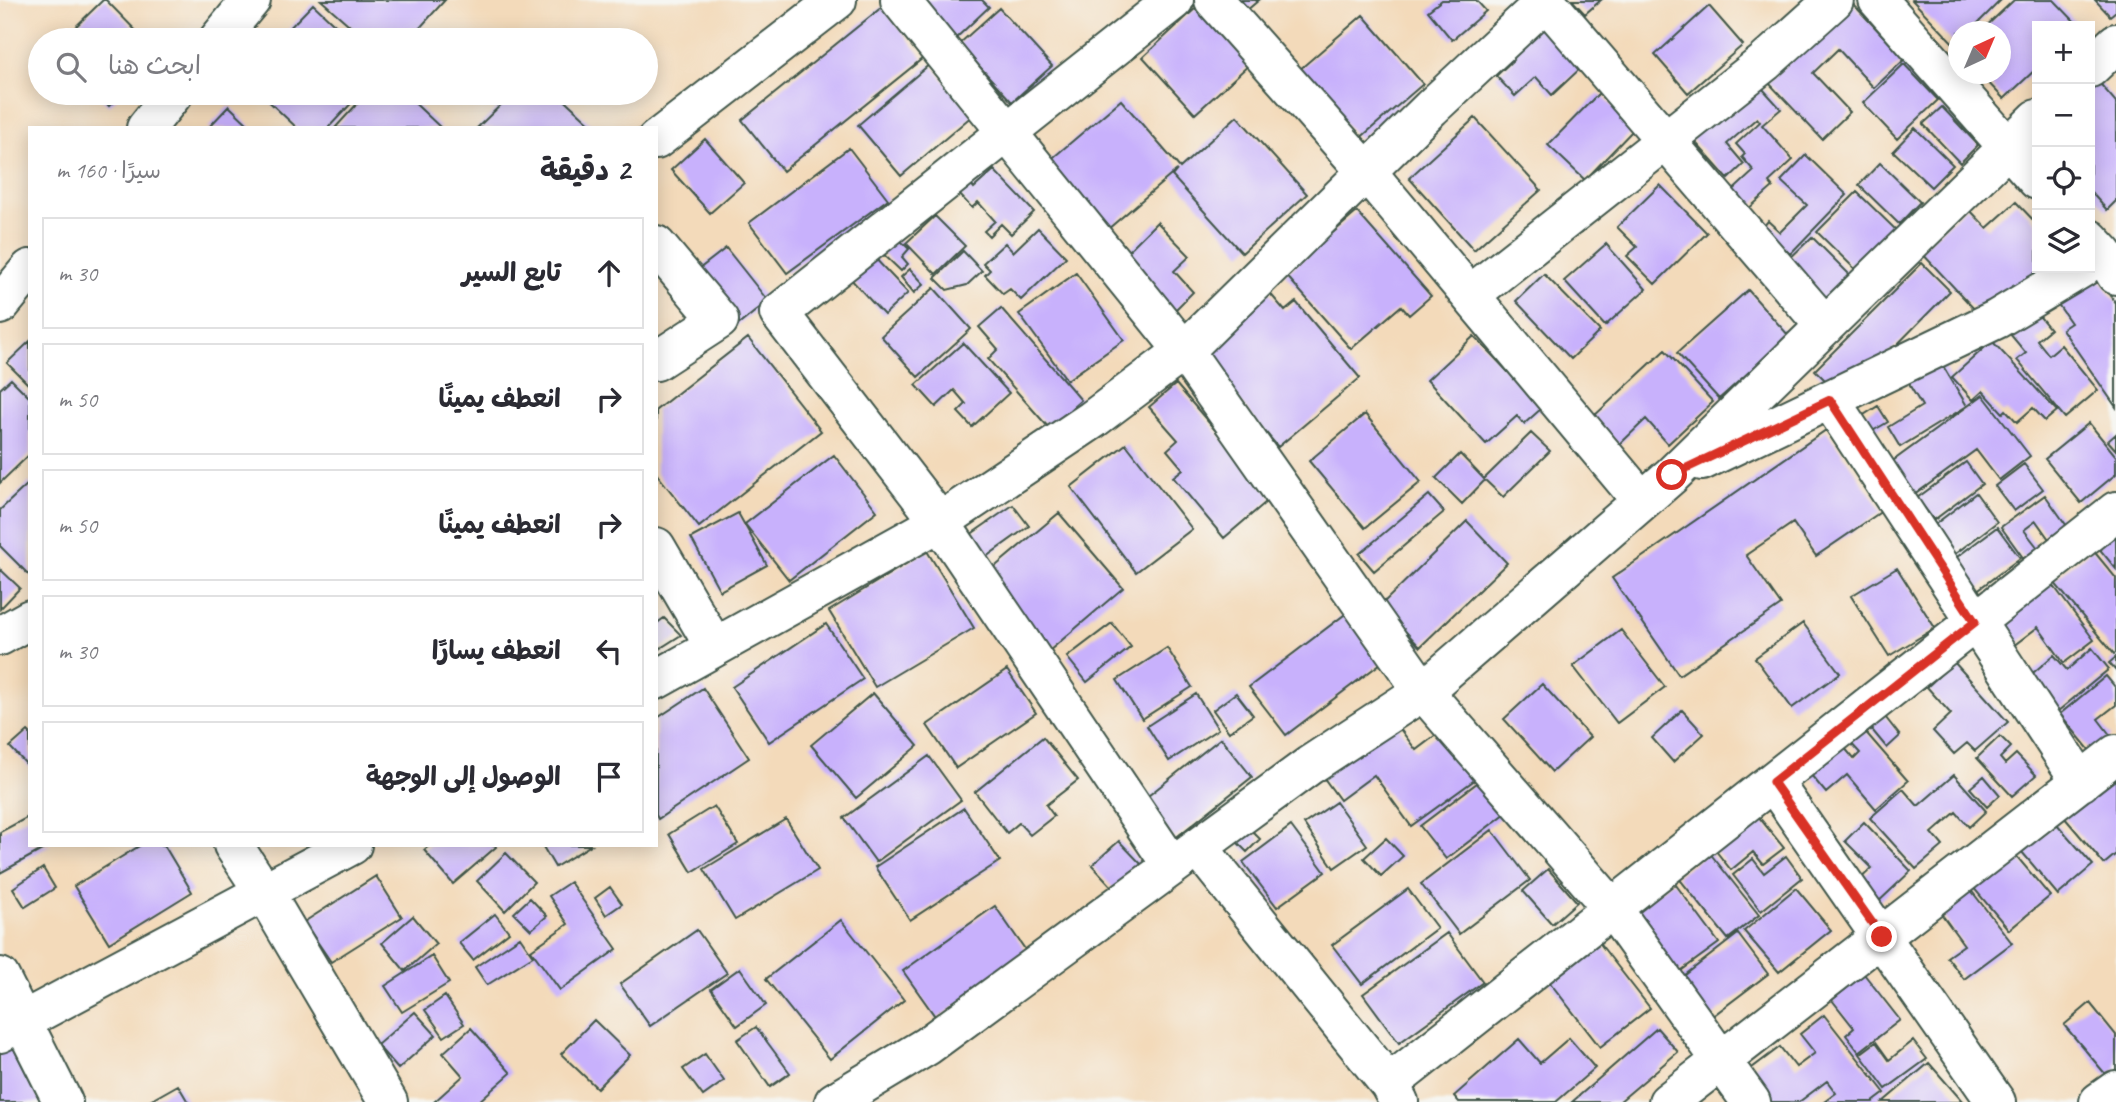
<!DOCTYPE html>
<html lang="ar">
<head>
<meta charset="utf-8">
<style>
	:root { --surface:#fff; --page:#f7f7f7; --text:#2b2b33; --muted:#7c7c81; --line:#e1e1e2 }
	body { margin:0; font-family:Caveat,"Playpen Sans Arabic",sans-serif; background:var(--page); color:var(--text); direction:rtl }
	.controls { position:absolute; right:21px; top:21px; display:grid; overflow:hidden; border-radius:0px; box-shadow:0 4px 18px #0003 }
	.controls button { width:63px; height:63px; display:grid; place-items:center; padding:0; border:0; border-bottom:2px solid var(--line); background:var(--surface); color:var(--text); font:35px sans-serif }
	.compass { position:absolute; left:1948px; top:21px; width:63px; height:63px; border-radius:50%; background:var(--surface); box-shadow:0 4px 18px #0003; rotate:44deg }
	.stop { position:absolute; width:21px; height:21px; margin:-16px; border:5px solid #d93025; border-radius:50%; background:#fff }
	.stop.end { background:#d93025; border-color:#fff; box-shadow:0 2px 7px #0008 }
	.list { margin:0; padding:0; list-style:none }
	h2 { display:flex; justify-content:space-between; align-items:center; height:91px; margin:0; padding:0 28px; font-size:30px }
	h2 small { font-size:23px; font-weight:400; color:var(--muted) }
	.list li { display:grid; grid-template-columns:46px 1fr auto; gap:21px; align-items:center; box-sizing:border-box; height:112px; margin:0 14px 14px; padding:0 14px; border:2px solid var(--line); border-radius:0px }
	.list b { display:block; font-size:26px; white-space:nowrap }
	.list em { font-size:23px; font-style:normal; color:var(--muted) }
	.icon { flex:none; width:38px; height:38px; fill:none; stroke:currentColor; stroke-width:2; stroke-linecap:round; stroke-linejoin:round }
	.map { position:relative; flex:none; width:2116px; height:1102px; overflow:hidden; direction:ltr }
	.search { position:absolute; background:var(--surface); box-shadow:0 4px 18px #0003; left:28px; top:28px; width:630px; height:77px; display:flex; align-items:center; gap:18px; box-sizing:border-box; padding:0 24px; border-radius:38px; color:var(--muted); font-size:26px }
	.panel { position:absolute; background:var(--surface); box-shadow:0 4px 18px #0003; left:28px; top:126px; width:630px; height:721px; border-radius:0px; direction:rtl }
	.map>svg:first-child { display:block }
	.building { fill:#c8b1fc }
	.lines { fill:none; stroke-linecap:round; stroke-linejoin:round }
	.street-casing { stroke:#3f5548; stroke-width:42 }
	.street { stroke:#fff; stroke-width:38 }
	.route { stroke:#d93025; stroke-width:9 }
</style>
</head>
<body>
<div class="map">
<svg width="2116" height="1102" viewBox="0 0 2116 1102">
	<rect width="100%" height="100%" fill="#f6f6f2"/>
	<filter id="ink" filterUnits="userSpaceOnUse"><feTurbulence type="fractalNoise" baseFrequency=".0143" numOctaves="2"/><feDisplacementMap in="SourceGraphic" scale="14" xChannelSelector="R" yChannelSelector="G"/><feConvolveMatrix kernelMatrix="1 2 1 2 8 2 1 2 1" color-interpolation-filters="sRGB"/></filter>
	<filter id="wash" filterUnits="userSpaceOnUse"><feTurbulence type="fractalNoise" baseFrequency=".00686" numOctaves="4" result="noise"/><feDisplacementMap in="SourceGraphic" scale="28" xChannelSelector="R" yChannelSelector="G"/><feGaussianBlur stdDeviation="1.57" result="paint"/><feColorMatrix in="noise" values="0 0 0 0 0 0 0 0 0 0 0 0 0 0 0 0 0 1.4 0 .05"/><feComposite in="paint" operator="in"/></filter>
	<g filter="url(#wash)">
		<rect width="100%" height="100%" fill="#f3daba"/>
		<g id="blocks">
			<!-- building -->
			<path class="building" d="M103 0H106L145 40H62Z
				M321 0H445L409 40H366Z
				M919 0H982L989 7 955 39Z
				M1226 0H1259L1240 16Z
				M1442 0H1476L1486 11 1452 40 1428 11Z
				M1572 0H1601L1585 14Z
				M1912 0H2001L1969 32H1958V41L1955 45Z
				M2014 0H2054L2079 26H2037V68L2004 99 1980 74H2000V32H1980Z
				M2095 0H2116V11L2110 16Z
				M1852 3 1905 59 1874 88 1838 49 1813 73 1850 112 1822 139 1768 82Z
				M313 4 351 40H278Z
				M1709 6 1743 45 1688 93 1655 55Z
				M882 7 923 58 783 171 742 120Z
				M1197 7 1250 64 1195 114 1143 57Z
				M999 8 1052 66 1012 102 959 44Z
				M1363 15 1423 84 1359 139 1299 70Z
				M1536 15 1584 65 1552 95 1536 77 1515 96 1496 76 1514 59 1502 48Z
				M930 64 973 115 901 176 858 125Z
				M1904 64 1938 100 1897 139 1863 103Z
				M1753 78 1781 109 1762 125 1793 160 1769 182 1773 187 1746 211 1727 196 1754 171 1742 157 1745 154 1736 144 1760 122 1757 118 1727 144 1744 164 1728 179 1689 135Z
				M2096 79 2116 102V201L2107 210 2090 191V84Z
				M96 93H122L109 106Z
				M260 93H361L328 128H297Z
				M367 93H404L441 128H335Z
				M513 93H557L595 128H477Z
				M1599 93 1635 128 1585 180 1548 145Z
				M1121 100 1180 168 1237 116 1307 194 1242 253 1172 176 1177 170 1101 235 1042 167Z
				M229 106 252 128H208Z
				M1942 107 1978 145 1960 163 1923 124Z
				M1475 118 1541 190 1474 250 1409 178Z
				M1915 128 1953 165 1931 187 1893 151Z
				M705 139 744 183 710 213 671 170Z
				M849 148 888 199 787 273 749 223Z
				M1806 155 1847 195 1790 254 1763 227 1768 221 1780 232 1807 205 1781 181Z
				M1880 163 1920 202 1899 224 1859 185Z
				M994 170 1034 212 1011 234 1001 224 989 236 984 231 995 221 978 202 972 208 958 193 969 182 974 188Z
				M1660 185 1707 233 1655 284 1627 256 1637 247 1617 227Z
				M1857 192 1896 230 1856 270 1817 232Z
				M2016 202 2037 224V268H2050L1976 311 1919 250 1967 207 1987 228Z
				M1357 212 1431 296 1409 315 1401 306 1351 349 1285 274Z
				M935 216 965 246 936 274 906 243Z
				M1157 222 1190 256 1174 271 1193 292 1173 312 1120 259Z
				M1038 228 1066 257 1021 300 1010 289 1003 294 985 275 990 270 983 263 1005 243 1013 252Z
				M1812 237 1850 275 1822 303 1783 265Z
				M900 240 909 249 902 257 908 264 901 271 879 250Z
				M1606 244 1646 289 1605 326 1564 281Z
				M726 248 768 301 737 326 694 273Z
				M963 251 982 271 967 285 947 290 935 278Z
				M871 254 908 293 884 315 848 276Z
				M1922 263 1950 291 1873 369 1864 361 1835 390 1815 370Z
				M910 269 924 284 914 293 901 277Z
				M1076 273 1124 340 1067 380 1019 314Z
				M2095 273 2116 303V407L2062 329 2071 323 2055 300Z
				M1544 274 1600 331 1571 359 1516 301Z
				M934 288 971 329 918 377 881 336Z
				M1748 290 1789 336 1719 399 1677 353Z
				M1268 291 1285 311 1296 302 1360 378 1278 447 1197 350Z
				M2031 306 2050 329 2037 340 2049 355 2061 345 2098 390 2065 418 2017 360 2026 353 2005 328Z
				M1001 308 1081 400 1049 428 988 359 998 349 979 327Z
				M1474 336 1542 408 1524 424 1517 416 1486 444 1427 380Z
				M748 338 821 431 699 527 656 473V410Z
				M30 341V386L7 363Z
				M1992 341 2057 411 2045 421 2033 408 2017 422 2006 410 2003 413 1983 391 1973 400 1952 377Z
				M963 343 1009 393 972 427 958 412 966 404 954 390 936 407 916 385Z
				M1665 350 1713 402 1668 444 1646 419 1619 445 1593 417Z
				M1940 361 1967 406 1900 447 1888 427 1922 406 1907 381Z
				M11 379 30 398V454L0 483V389Z
				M1176 384 1272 497 1224 538 1173 477 1183 469 1167 450 1178 440 1149 407Z
				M1983 395 2030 456 1999 480 1976 450 1914 495 1890 463Z
				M1878 406 1888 422 1869 433 1859 418Z
				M1365 414 1421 482 1365 528 1309 461Z
				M2089 423 2116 456V474L2081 503 2045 459Z
				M1826 430 1882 511 1816 556 1793 523 1746 555 1781 605 1679 675 1612 578Z
				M1531 433 1550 451 1503 497 1485 480 1462 504 1436 478 1460 454 1484 479Z
				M2116 434V450L2108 441Z
				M1126 444 1192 529 1136 572 1071 487Z
				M834 455 877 511 789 580 745 524Z
				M1966 462 1982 484 1934 520 1917 498Z
				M2024 464 2043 489 2014 511 1995 486Z
				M30 482V576L0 546V510Z
				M1976 493 1997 522 1947 560 1925 532Z
				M1429 495 1444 512 1374 571 1359 554Z
				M2045 495 2069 529 2051 542 2036 521 2024 530 2038 548 2024 559 2001 527Z
				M1013 505 1029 526 983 559 967 537Z
				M738 513 767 565 720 591 691 538Z
				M1059 513 1123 588 1049 651 985 575Z
				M1467 521 1507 563 1420 647 1381 605Z
				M1997 527 2020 558 1976 591 1953 560Z
				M2116 531V569L2097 546Z
				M2092 549 2116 578V653L2114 654 2053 581Z
				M927 551 974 628 875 687 829 611Z
				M1897 568 1935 628 1889 656 1851 596Z
				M0 569 20 588 0 609Z
				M2050 581 2094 640 2064 663 2038 627 2013 646 1995 623Z
				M1352 609 1389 657 1286 735 1249 687Z
				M664 618 681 635 656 651V624Z
				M1112 623 1131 647 1087 682 1067 657Z
				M1803 623 1840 673 1792 708 1755 658Z
				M826 624 863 679 769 742 732 687Z
				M1621 630 1665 687 1617 723 1573 666Z
				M1167 648 1192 687 1142 719 1117 680Z
				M2092 648 2109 669 2052 716 2027 678 2054 655 2067 670Z
				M2116 657V671L2109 663Z
				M1954 662 2008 722 1975 751 1967 743 1954 754 1933 731 1951 714 1927 687Z
				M1007 670 1036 713 956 768 927 725Z
				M2106 676 2116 688V705L2098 719 2111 736 2091 752 2060 714Z
				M1542 684 1590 737 1552 772 1504 719Z
				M703 688 749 758 658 819 656 815V719Z
				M873 693 918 746 856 798 811 745Z
				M1236 693 1253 715 1229 732 1213 710Z
				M1196 694 1218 729 1169 761 1147 726Z
				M1682 710 1704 734 1673 762 1652 738Z
				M1882 713 1900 736 1887 748 1868 725Z
				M1394 721 1416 750 1444 729 1480 776 1411 826 1374 775 1340 800 1321 774Z
				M1863 729 1908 781 1876 809 1847 775 1826 793 1806 769 1838 740 1854 759 1860 753 1849 741Z
				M28 731 30 733V768L10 747Z
				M2000 736 2011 747 2000 758 2005 764 2016 754 2036 775 2012 796 1977 758Z
				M1043 737 1078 780 1046 805 1054 816 1030 835 1019 823 1007 833 975 792Z
				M1221 738 1252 777 1174 839 1143 800Z
				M929 756 961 800 876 862 844 818Z
				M2116 774V854L2104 864 2064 817Z
				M1954 775 1986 811 1969 827 1956 812 1932 833 1943 846 1916 869 1870 818 1903 789 1918 806Z
				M1984 776 2000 795 1987 807 1970 788Z
				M1481 780 1506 813 1446 859 1420 826Z
				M1336 802 1367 845 1334 868 1304 824Z
				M714 806 738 844 692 872 669 834Z
				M964 808 1000 861 910 920 875 867Z
				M1754 811 1784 848 1763 864 1753 852 1731 870 1712 846Z
				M30 816V845H51L0 873V832Z
				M786 819 818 870 735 920 704 869Z
				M1864 822 1911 871 1875 905 1855 884 1872 868 1845 841Z
				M2056 823 2093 865 2058 895 2022 852Z
				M1291 826 1325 872 1277 907 1243 862Z
				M1250 829 1260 839 1247 852 1237 842Z
				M1492 830 1530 880 1459 934 1421 884Z
				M1386 838 1403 856 1381 876 1364 858Z
				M1119 841 1142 865 1115 890 1092 865Z
				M141 845H164L192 892 109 943 74 886Z
				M430 845H495L496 847 453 884 424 850Z
				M542 845H591L555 867Z
				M1709 852 1759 915 1728 939 1677 876Z
				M2013 852 2050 896 2009 930 1972 886Z
				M506 853 534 882 505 911 477 881Z
				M1786 856 1802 878 1761 911 1733 875 1753 859 1764 873Z
				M43 868 55 888 25 907 13 888Z
				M1548 869 1577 902 1552 924 1523 891Z
				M376 876 402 917 331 962 304 922Z
				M1673 881 1719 943 1675 975 1629 914Z
				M570 882 617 949 560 990 531 950 568 924 549 896Z
				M610 887 622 904 606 915 595 898Z
				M1796 888 1831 930 1779 972 1744 931Z
				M1408 889 1437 928 1362 984 1332 945Z
				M1970 889 2012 943 1964 979 1947 957 1964 945 1940 912Z
				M530 898 547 916 531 930 514 913Z
				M995 906 1029 955 937 1019 903 971Z
				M495 914 509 932 473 960 459 943Z
				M413 916 436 944 405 971 382 943Z
				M841 920 904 1000 830 1059 766 979Z
				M697 930 727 973 650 1026 620 984Z
				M1447 933 1483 982 1399 1043 1363 994Z
				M1738 934 1768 974 1710 1018 1680 979Z
				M1594 936 1650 1008 1600 1047 1544 975Z
				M520 937 533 956 487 985 475 967Z
				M432 956 449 983 402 1012 385 986Z
				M740 968 766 1005 737 1026 711 989Z
				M1864 974 1900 1020 1859 1052 1846 1035 1854 1028 1832 1000Z
				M445 996 464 1024 444 1037 425 1010Z
				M2090 1003 2116 1035V1069L2107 1076 2064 1025Z
				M415 1012 436 1035 398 1069 377 1045Z
				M1824 1015 1885 1093 1873 1102H1824L1836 1093 1827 1081 1799 1102H1766L1744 1074 1780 1047 1796 1067 1815 1053 1800 1034Z
				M594 1020 630 1055 597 1088 561 1054Z
				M756 1027 790 1073 770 1087 737 1040Z
				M471 1028 511 1073 478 1102H434L463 1076 443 1053Z
				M1657 1028 1678 1052 1619 1102H1572Z
				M1569 1038 1595 1068 1556 1102H1459L1454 1096 1519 1039 1540 1063Z
				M1913 1041 1927 1059 1886 1089 1860 1054 1876 1042 1889 1060Z
				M12 1045 41 1102H0V1051Z
				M705 1054 724 1081 703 1096 683 1069Z
				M1929 1063 1963 1102H1883Z
				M178 1085 188 1102H148Z"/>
		</g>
	</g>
	<g filter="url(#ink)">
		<use href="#blocks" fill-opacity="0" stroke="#3f5548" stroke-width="2"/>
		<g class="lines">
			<defs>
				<path id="street" d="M900 0 1184 351 1423 691 1612 908 1751 1102
					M1214 0 1366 171 1641 500
					M1545 0 1825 326
					M1878 0 2037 180
					M218 40 251 0
					M2090 68 2116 43
					M146 128 174 93
					M656 140 837 0
					M2090 239 2104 254 2116 275
					M656 245 719 320 656 361
					M1470 295 1765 62 1834 0
					M0 305 30 269
					M1830 400 2081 782
					M1702 461 1997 319 2082 268
					M656 547 714 646
					M0 636 30 619
					M656 680 940 522 1092 420 1184 351 1431 108 1547 0
					M1773 782 1996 1102
					M233 845 264 892 388 1102
					M1198 847 1389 1084 1399 1102
					M1172 866 940 522 779 313 1174 0
					M0 977 63 1102
					M0 1033 352 845
					M1389 1084 2116 511
					M834 1102 927 1046 1310 765 1423 691 1672 475 2037 119
					M1668 1102 2116 754
					M2099 1102 2116 1090"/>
			</defs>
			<!-- street casing -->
			<use href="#street" class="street-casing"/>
			<!-- street -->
			<use href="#street" class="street"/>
		</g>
	</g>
	<g class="lines" filter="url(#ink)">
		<!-- route -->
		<path class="route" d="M1672 475 1830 400 1975 622 1773 782 1882 937"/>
	</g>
</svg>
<div class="controls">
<button>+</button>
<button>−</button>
<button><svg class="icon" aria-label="locate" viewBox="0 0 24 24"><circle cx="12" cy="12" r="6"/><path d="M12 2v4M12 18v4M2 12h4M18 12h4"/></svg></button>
<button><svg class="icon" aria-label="layers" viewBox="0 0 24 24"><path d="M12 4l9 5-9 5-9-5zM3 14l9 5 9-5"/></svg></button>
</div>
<svg class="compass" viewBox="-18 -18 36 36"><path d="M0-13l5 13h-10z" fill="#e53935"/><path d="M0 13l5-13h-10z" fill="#7c7c81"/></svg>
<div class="stop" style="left:1672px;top:475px"></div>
<div class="stop end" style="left:1882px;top:937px"></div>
<div class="search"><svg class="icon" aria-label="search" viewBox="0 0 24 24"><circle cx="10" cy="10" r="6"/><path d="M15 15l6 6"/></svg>ابحث هنا</div>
<section class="panel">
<h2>2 دقيقة<small>سيرًا · 160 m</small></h2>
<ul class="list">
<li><svg class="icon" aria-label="ahead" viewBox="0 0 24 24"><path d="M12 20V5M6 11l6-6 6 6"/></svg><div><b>تابع السير</b></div><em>30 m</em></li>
<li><svg class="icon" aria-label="right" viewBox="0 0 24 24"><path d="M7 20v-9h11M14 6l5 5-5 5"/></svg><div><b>انعطف يمينًا</b></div><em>50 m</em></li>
<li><svg class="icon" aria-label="right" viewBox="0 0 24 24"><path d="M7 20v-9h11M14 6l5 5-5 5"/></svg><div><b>انعطف يمينًا</b></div><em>50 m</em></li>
<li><svg class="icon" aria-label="left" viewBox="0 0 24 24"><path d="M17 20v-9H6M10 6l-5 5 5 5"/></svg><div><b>انعطف يسارًا</b></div><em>30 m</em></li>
<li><svg class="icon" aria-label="arrive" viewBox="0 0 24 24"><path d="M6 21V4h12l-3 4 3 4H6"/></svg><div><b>الوصول إلى الوجهة</b></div></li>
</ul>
</section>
</div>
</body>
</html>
